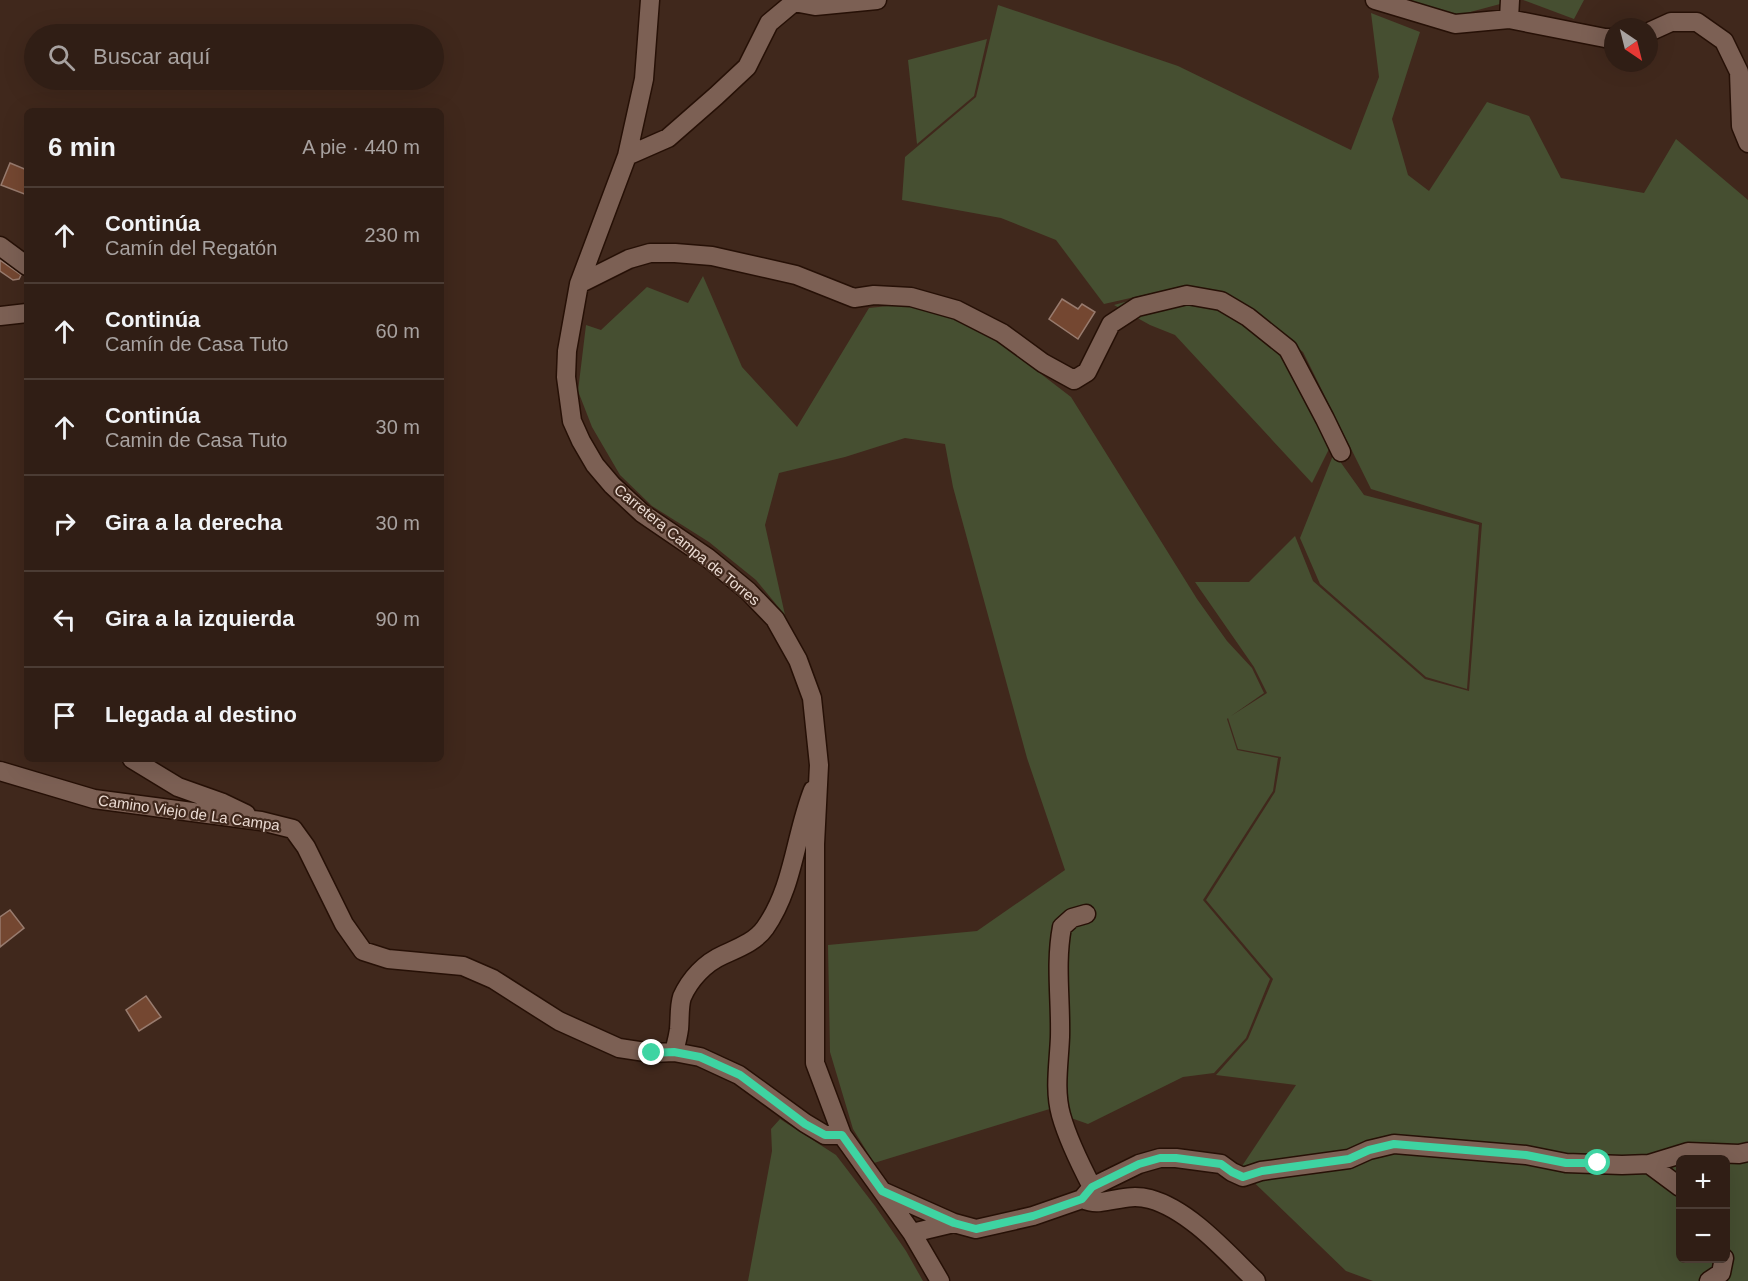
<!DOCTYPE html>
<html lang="es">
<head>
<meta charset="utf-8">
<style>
	:root { --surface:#301e15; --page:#3c2b22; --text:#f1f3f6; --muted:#a8a2a0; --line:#4b3c34 }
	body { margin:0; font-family:Helvetica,sans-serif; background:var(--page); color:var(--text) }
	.controls { position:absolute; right:18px; bottom:18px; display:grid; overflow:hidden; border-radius:9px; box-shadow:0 6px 24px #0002 }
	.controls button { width:54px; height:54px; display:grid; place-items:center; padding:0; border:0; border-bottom:2px solid var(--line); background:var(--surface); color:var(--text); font:30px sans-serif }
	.compass { position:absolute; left:1604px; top:18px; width:54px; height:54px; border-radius:50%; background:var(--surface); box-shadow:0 6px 24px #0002; rotate:145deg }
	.stop { position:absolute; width:18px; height:18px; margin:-14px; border:4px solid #3ed4a2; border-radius:50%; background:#fff }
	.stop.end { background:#3ed4a2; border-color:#fff; box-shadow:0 2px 6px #0008 }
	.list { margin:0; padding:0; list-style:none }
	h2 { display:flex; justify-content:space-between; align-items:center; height:78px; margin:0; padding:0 24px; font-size:26px }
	h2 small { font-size:20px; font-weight:400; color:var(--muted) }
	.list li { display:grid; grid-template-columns:39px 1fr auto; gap:18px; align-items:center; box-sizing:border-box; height:96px; padding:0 24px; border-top:2px solid var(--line) }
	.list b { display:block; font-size:22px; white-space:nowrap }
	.list p { margin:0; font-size:20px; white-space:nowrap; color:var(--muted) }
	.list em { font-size:20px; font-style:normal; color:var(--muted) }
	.icon { flex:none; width:33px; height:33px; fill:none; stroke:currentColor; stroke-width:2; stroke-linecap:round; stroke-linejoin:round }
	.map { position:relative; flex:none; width:1748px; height:1281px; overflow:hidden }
	.search { position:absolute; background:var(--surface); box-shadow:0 6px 24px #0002; left:24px; top:24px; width:420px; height:66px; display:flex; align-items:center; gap:15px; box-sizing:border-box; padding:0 21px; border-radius:33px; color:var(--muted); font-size:22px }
	.panel { position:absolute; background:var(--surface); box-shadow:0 6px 24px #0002; left:24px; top:108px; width:420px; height:654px; border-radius:9px }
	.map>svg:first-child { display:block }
	.green { fill:#464f31; fill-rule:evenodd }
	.building { fill:#744731; stroke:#987b6e; stroke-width:1.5 }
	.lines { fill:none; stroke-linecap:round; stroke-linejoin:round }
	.minor-casing { stroke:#261006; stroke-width:21 }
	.minor { stroke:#7c6054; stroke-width:18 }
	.route { stroke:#3ed4a2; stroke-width:8 }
	.labels { text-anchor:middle; stroke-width:4.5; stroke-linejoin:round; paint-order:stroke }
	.street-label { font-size:15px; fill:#ebdbd3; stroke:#40281c }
</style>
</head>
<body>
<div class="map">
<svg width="1748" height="1281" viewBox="0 0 1748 1281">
	<rect width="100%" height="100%" fill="#40281c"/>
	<!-- green -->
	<path class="green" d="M1409 0H1515L1448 18Z
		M1523 0H1584L1574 19Z
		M998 5 1178 66 1351 150 1379 77 1371 13 1420 32 1392 119 1408 175 1429 191 1487 102 1529 116 1561 178 1644 193 1676 139 1748 200V1281H1373L1346 1271 1240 1169 1296 1085 1216 1075 1248 1039 1273 979 1206 900 1275 792 1281 757 1238 749 1228 718 1227 719 1237 750 1278 758 1273 791 1203 900 1270 979 1246 1038 1214 1073 1183 1077 1088 1124 1071 1118 1066 1104 874 1163 853 1129 830 1052 828 945 977 931 1065 870 1027 758 953 487 945 444 905 438 845 457 779 473 765 525 785 615 756 580 709 542 652 506 620 475 592 427 578 391 586 325 601 330 647 287 688 303 703 276 742 367 797 427 869 308 917 303 976 324 1071 397 1197 599 1227 641 1252 668 1264 693 1231 716 1267 693 1254 667 1195 582H1249L1295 536 1313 581 1425 679 1469 691 1482 523 1371 489 1303 352 1243 303 1188 285 1104 304 1056 240 1001 218 902 200 905 157 976 97ZM1680 1160H1726V1258H1680Z
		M987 39 974 96 917 144 908 60Z
		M1132 300 1242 305 1301 353 1315 382 1329 449 1312 483 1175 335 1150 325 1114 305Z
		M1334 453 1364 495 1479 525 1467 689 1426 677 1320 584 1300 538Z
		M780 1119 836 1155 875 1206 906 1251 923 1281H748L772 1151 771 1129Z"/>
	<!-- building -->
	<path class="building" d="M10 163 27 170V195L1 185Z
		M0 260 21 275 19 279 13 280 0 271Z
		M1062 299 1078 309 1082 304 1095 312 1078 339 1049 319Z
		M10 910 24 928 0 947V917Z
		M146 996 161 1017 139 1031 126 1010Z"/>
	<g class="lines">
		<defs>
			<path id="minor" d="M650 0 644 79 627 156 579 284 567 351 566 377 572 421 581 441 595 465 612 485 642 513 708 558 748 591 775 619 798 660 812 698 819 765 815 844V1063L842 1135 912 1233 940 1281
				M792 0 794 2 815 6 877 0
				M1375 0 1455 24 1509 19 1605 38H1613
				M1509 19 1510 0
				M1649 32 1671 22H1697L1724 41 1739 72 1741 126 1748 143
				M627 156 668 138 716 96 747 67 769 23 794 2
				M0 246 27 266
				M579 284 629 259 650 253H675L712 256 796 275 854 298 874 295 911 297 957 310 1002 333 1043 363 1074 380 1087 372 1111 324 1137 307 1187 295 1221 301 1248 317 1288 349 1325 419 1341 452
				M0 316 27 313
				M132 759 178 787 223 803 246 814
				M0 771 94 799 261 821 293 829 306 847 344 924 363 951 388 959 463 966 493 979 559 1021 619 1048 652 1053 674 1052 700 1057 739 1075 805 1123 825 1135H842
				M1086 914 1072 918 1062 927C1055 964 1061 1000 1060 1037 1059 1063 1054 1090 1061 1115 1068 1140 1080 1164 1092 1187
				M674 1052C676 1044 678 1037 679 1029 680 1019 679 1006 682 997 690 979 705 963 723 955 738 948 755 942 765 928 794 887 795 835 813 790
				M1649 1164 1680 1187
				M882 1191 954 1223
				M1082 1199 1092 1187 1139 1164 1160 1158H1176L1221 1164 1232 1172 1243 1177 1261 1171 1349 1159 1369 1150 1394 1144 1526 1155 1566 1163 1622 1165 1649 1164 1688 1152 1739 1154 1748 1152
				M1082 1199C1087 1201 1094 1203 1100 1202 1118 1200 1131 1194 1150 1199 1190 1210 1227 1253 1256 1281
				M912 1233 954 1223 976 1229 1033 1216 1082 1199
				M1709 1281 1721 1273 1724 1258"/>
		</defs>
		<!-- minor casing -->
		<use href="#minor" class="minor-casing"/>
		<!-- minor -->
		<use href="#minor" class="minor"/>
	</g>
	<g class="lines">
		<!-- route -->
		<path class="route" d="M652 1053 674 1052 700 1057 740 1075 805 1124 825 1135H842L882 1191 954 1223 976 1229 1033 1216 1082 1199 1092 1187 1139 1164 1160 1158H1176L1221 1164 1232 1172 1243 1177 1262 1171 1349 1159 1369 1150 1394 1144 1526 1155 1566 1163H1598"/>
	</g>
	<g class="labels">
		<!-- street labels -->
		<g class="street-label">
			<text transform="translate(687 545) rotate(39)" y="5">Carretera Campa de Torres</text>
			<text transform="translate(189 813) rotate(8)" y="5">Camino Viejo de La Campa</text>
		</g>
	</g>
</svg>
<div class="controls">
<button>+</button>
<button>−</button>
</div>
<svg class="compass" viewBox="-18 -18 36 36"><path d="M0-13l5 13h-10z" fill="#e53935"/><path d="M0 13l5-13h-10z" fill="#a8a2a0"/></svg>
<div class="stop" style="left:1598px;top:1163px"></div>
<div class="stop end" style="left:652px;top:1053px"></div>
<div class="search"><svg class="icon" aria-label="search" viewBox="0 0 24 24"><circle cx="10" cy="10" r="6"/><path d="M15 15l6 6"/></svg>Buscar aquí</div>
<section class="panel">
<h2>6 min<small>A pie · 440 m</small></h2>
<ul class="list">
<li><svg class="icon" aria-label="ahead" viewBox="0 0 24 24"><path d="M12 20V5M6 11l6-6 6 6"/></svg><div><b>Continúa</b><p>Camín del Regatón</p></div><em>230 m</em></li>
<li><svg class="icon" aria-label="ahead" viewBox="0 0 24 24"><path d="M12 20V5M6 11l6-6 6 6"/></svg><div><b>Continúa</b><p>Camín de Casa Tuto</p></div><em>60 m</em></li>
<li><svg class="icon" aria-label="ahead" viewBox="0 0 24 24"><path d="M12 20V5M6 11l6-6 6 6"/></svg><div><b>Continúa</b><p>Camin de Casa Tuto</p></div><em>30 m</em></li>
<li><svg class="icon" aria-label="right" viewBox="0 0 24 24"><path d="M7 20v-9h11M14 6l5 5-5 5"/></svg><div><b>Gira a la derecha</b></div><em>30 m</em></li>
<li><svg class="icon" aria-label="left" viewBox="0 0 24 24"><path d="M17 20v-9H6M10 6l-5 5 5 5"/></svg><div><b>Gira a la izquierda</b></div><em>90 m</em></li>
<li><svg class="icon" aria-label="arrive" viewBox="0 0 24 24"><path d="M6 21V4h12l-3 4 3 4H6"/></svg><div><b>Llegada al destino</b></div></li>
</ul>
</section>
</div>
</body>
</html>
